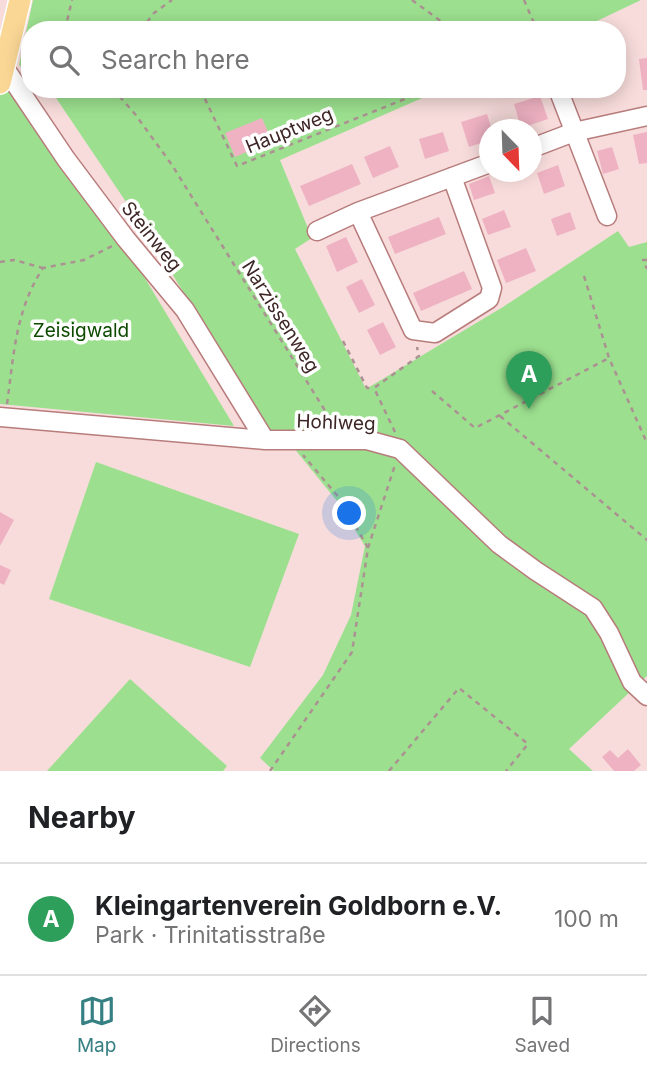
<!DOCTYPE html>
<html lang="en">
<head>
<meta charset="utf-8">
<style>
	:root { --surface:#fff; --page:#f2f2f2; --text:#202124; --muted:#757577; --line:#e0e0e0; --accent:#367f83 }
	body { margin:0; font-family:Inter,sans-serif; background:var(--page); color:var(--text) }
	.compass { position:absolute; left:479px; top:119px; width:63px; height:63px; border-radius:50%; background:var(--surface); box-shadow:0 4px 18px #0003; rotate:157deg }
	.you { position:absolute; left:350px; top:514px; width:24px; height:24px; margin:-18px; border:5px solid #fff; border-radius:50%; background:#1a73e8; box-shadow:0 0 0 10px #1a73e833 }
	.badge { display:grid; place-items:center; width:46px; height:46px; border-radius:50%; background:var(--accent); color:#fff; font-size:23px; font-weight:700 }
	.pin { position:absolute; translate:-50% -58px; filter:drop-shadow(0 2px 4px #0008) }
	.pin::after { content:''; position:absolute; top:37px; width:24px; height:21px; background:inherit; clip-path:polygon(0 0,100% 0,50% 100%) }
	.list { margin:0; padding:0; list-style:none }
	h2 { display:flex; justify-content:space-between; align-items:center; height:91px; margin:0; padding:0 28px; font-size:30px }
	h2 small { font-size:23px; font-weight:400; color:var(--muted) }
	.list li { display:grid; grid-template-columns:46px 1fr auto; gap:21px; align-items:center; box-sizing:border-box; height:112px; padding:0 28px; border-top:2px solid var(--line) }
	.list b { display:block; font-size:26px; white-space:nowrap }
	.list p { margin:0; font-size:23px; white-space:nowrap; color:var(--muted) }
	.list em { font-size:23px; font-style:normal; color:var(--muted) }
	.icon { flex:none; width:38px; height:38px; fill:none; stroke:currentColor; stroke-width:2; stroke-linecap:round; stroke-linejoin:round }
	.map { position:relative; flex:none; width:647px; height:771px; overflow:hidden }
	.search { position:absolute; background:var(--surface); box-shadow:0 4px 18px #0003; left:21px; right:21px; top:21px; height:77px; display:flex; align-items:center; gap:18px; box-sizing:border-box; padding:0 24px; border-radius:28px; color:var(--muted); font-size:26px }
	.sheet { height:203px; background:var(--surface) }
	nav { display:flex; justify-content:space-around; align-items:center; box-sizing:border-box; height:98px; border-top:2px solid var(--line); background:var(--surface); font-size:19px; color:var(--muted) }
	nav a { display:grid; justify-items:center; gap:4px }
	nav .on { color:var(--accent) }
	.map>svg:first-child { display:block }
	.green { fill:#9ce08f }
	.building { fill:#efb2c3 }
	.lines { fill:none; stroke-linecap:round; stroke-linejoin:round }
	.minor-casing { stroke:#b77c7b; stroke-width:21 }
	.major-casing { stroke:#fff; stroke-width:24 }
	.path { stroke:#ab9191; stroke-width:2.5; stroke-dasharray:5 5; stroke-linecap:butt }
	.minor { stroke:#fff; stroke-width:18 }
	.major { stroke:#fad795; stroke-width:21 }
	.labels { text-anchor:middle; stroke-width:7; stroke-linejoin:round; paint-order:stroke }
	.street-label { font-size:19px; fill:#3e2626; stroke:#fff }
	.park-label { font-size:19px; fill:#0d4a00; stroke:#fff }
</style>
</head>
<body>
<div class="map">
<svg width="647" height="771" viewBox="0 0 647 771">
	<rect width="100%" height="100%" fill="#f7dcdb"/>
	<!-- green -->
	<path class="green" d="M33 0H641L578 30H30V72L19 65Z
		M0 73 140 270 234 426 0 404Z
		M50 89H443L280 160 312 238 295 249 366 389 503 307 618 231 629 247 647 242V676L569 749 593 771H274L260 758 323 675 351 615 365 546 337 501 293 447 384 436 270 435 151 239Z
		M96 462 299 534 250 667 49 599Z
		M130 679 227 766 223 771H47Z"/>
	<!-- building -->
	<path class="building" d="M647 58V90H643L639 59Z
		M591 89H611V91L592 94Z
		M540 96 548 119 521 128 514 104Z
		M487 114 492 130H490V140L469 147 461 122Z
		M262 118 272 141 235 157 225 133Z
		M443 132 449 151 425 159 419 139Z
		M647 132V163L639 164 633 135Z
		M390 146 399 167 373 178 364 157Z
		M612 147 619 169 603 174 597 151Z
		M352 164 361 184 309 206 300 186Z
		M558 165 565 186 544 194 537 173Z
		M489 176 495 193 474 200 469 184Z
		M504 210 511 227 488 235 482 219Z
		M570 212 576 229 557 236 551 219Z
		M439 217 446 234 395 254 388 237Z
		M346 237 358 262 337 272 326 246Z
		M526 248 536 271 506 283 497 260Z
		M464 271 472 289 421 311 413 293Z
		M362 279 375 305 359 313 346 287Z
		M383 322 396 347 380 355 367 330Z
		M0 512 14 520 0 546Z
		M0 565 11 570 4 585 0 583Z
		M628 749 641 765 634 771H614L602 757 610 750 618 758Z"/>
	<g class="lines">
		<defs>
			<path id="minor" d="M0 61 66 159 126 239 185 310 265 440
				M558 89 607 216
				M532 148 574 132 647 116
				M358 212 413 330 435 333 489 299 492 288 452 177
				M317 231 358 212 490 163
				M0 417 265 440H367L400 449 499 544 536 571 593 608 609 633 632 682 647 696"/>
			<path id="major" d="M0 83 20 0"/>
		</defs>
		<!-- minor casing -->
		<use href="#minor" class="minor-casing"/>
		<!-- major casing -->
		<use href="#major" class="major-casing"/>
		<!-- path -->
		<path class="path" d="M412 0 453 30
			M524 0 537 30
			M65 30 72 0
			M114 30 115 26 119 30
			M141 30 154 13 172 0
			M113 89 135 114 172 165 334 425
			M205 89 204 97 237 166 430 89
			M647 260H643L647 269
			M0 262 14 260 43 268
			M584 276 609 358 647 443
			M343 341 367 388H374
			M432 391 475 428 609 358
			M7 404C14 355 15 311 43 268L84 260 114 245
			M500 416 647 540
			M395 432 374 388 419 356 417 347
			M368 548 395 465
			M270 771 352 652 368 548 341 500 303 455
			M389 771 459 688 528 744 506 771"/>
		<!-- minor -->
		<use href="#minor" class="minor"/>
		<!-- major -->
		<use href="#major" class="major"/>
	</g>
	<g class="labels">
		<!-- street labels -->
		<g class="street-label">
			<text transform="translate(289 130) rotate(-22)" y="7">Hauptweg</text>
			<text transform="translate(152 236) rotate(51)" y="7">Steinweg</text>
			<text transform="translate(281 316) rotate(58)" y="7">Narzissenweg</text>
			<text transform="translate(336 422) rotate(2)" y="7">Hohlweg</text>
		</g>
		<!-- park labels -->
		<g class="park-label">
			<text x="81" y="337">Zeisigwald</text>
		</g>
	</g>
</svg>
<svg class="compass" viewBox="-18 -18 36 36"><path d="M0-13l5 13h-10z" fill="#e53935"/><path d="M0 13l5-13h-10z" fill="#757577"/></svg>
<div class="you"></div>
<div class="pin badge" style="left:529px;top:409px;background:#2e9e5b">A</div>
<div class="search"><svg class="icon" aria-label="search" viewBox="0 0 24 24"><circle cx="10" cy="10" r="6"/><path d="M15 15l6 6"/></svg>Search here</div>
</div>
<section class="sheet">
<h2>Nearby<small></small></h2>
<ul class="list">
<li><span class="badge" style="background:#2e9e5b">A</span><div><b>Kleingartenverein Goldborn e.V.</b><p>Park · Trinitatisstraße</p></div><em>100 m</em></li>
</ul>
</section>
<nav>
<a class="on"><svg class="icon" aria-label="map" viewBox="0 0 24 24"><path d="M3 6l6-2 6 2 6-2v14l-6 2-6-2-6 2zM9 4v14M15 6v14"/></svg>Map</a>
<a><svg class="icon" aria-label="directions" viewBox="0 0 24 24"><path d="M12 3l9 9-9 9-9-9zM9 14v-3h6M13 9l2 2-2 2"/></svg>Directions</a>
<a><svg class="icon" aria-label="saved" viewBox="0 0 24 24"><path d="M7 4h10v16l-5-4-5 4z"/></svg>Saved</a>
</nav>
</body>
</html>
